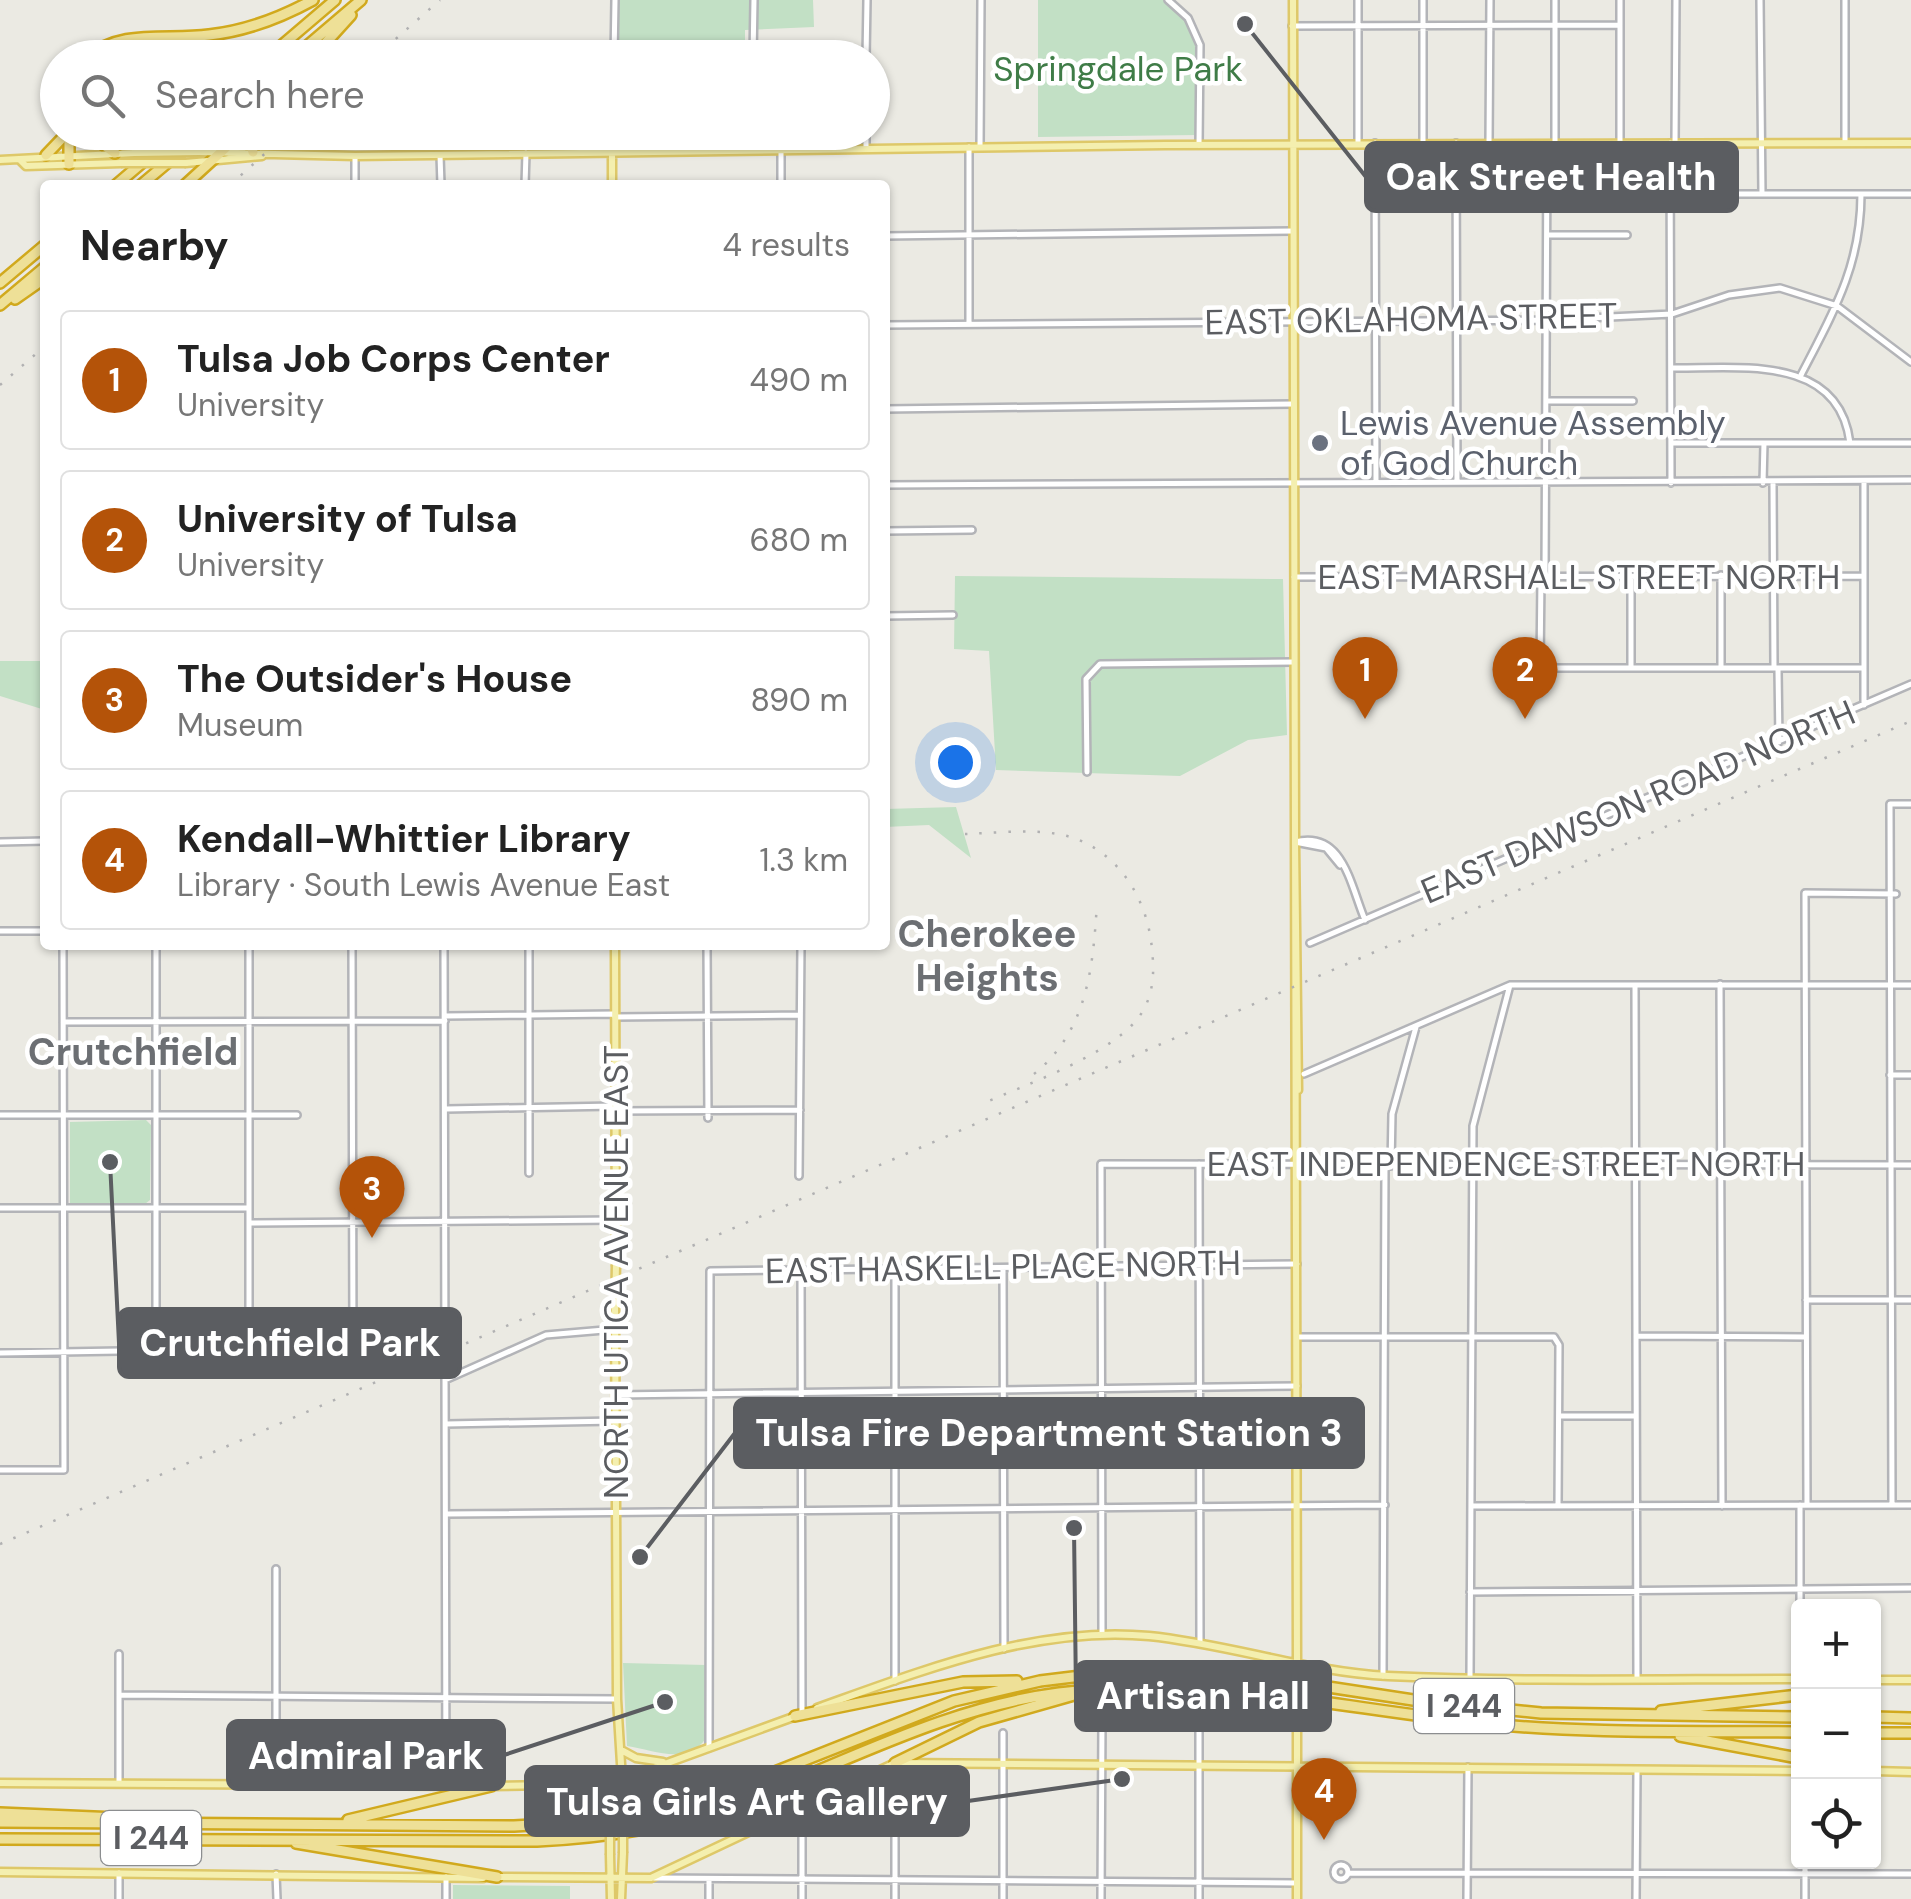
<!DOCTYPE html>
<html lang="en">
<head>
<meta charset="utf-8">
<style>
	:root { --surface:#fff; --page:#f2f2f2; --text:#222; --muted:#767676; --line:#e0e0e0; --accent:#b45309 }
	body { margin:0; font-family:"DM Sans",sans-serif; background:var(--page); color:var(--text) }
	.controls { position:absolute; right:30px; bottom:30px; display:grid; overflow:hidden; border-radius:10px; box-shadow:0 2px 8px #0004 }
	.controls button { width:90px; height:90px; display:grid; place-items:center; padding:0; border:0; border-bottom:2px solid var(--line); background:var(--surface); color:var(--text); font:50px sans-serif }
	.you { position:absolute; left:955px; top:762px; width:35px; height:35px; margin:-25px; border:8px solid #fff; border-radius:50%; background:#1a73e8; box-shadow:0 0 0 15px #1a73e833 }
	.badge { display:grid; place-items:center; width:65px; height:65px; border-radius:50%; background:var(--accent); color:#fff; font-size:32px; font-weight:700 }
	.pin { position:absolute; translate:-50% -82px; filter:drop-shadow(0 2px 5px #0008) }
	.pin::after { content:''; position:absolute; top:52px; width:35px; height:30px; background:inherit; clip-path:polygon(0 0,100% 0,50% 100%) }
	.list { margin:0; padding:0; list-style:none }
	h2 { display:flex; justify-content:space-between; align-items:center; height:130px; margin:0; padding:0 40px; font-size:42px }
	h2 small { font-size:32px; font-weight:400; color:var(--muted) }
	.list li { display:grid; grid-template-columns:65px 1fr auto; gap:30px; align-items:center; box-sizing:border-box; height:140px; margin:0 20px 20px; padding:0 20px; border:2px solid var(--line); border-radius:10px }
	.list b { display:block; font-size:38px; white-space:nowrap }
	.list p { margin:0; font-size:32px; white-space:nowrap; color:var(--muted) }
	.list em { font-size:32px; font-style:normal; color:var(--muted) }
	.icon { flex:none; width:55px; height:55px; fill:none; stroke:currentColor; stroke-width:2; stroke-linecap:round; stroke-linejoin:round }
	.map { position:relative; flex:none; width:1911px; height:1899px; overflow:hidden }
	.search { position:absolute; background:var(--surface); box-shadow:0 2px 8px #0004; left:40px; top:40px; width:850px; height:110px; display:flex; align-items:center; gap:25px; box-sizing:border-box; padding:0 35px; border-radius:55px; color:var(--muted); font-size:38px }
	.panel { position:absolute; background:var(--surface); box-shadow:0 2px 8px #0004; left:40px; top:180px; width:850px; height:770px; border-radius:10px }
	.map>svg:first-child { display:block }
	.green { fill:#c2e0c5 }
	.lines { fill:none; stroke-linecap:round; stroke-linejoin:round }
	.minor-casing { stroke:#b3b4b8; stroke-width:10 }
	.major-casing { stroke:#dec869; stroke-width:11 }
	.highway-casing { stroke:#d1a91d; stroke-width:14 }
	.minor { stroke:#fff; stroke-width:5 }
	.major { stroke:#f4efaf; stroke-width:6 }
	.highway { stroke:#eee097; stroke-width:9 }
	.rail { stroke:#b1b1b2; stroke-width:2.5; stroke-dasharray:2.5 12; stroke-linecap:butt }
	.major-bridge-casing { stroke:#dec869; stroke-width:11; stroke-linecap:butt }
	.major-bridge { stroke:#f4efaf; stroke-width:6 }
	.worship-dot { fill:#6b7280; stroke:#fff; stroke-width:4 }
	.labels { text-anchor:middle; stroke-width:9; stroke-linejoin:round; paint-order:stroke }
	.shield { fill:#fff; stroke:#8c8e90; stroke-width:2.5 }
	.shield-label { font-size:32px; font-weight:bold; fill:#5b5d61 }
	.park-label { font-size:35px; fill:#3f7c47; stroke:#fff }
	.street-label { font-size:35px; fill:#5b5d61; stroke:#fff }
	.worship-label { font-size:35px; fill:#5b616d; stroke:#fff; text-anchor:start }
	.neighbourhood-label { font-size:38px; font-weight:bold; fill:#6c6f73; stroke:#fff }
	.leader { fill:none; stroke:#5b5d61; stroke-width:4 }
	.callout-dot { fill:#5b5d61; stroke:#fff; stroke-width:4 }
	.callout { fill:#5b5d61; stroke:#5b5d61; stroke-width:4 }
	.callout-label { font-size:38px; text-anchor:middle; font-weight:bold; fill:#fff }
</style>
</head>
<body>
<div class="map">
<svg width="1911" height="1899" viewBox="0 0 1911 1899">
	<rect width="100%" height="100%" fill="#ebeae3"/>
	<!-- green -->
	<path class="green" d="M614 0H813L814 27 745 30V57L613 58Z
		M1038 0H1163L1192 28 1197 39V135L1038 137Z
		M955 576 1283 579 1287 735 1248 740 1180 776 996 770 989 651 954 649Z
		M0 661H45V710L0 696Z
		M956 807 971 858 929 825 885 827V809Z
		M146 1120 151 1125 150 1200 145 1204 70 1203V1122Z
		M623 1663 706 1665V1738C688 1766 654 1750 627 1746Z
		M453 1885 570 1886V1899H453Z"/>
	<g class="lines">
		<defs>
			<path id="minor" d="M1168 0 1188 18 1200 45 1199 145
				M1620 0V143
				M1760 0 1762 194
				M1292 26 1620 25
				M614 58 615 0
				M753 58 754 0
				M866 58 867 0
				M1375 143 1376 483
				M1423 143V0
				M1456 143 1457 482
				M1489 143 1490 0
				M1555 143V0
				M1670 143 1671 483
				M1675 143 1676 0
				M1845 143V0
				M1358 144V0
				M969 147V324
				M980 147 981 0
				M866 149V132
				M753 150V132
				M781 150V185
				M612 152V132
				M440 155 441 185
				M355 185V156
				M525 185 526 153
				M1671 194H1911
				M1547 235H1627
				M885 236 1292 231
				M885 325 1547 320 1672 314 1729 295 1780 288 1837 306 1911 362
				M1671 368C1738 369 1839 353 1850 443
				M1801 375C1833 313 1861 266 1861 194
				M1549 401H1633
				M885 409 1293 404
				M1671 443H1911
				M1763 483 1764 443
				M1864 483V705
				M1773 484 1774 666
				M885 485 1911 480
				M885 531 972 530
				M1541 576 1540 668H1864
				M1545 576 1547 145
				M1631 576V667
				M1294 577 1864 576
				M885 616 953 615
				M1721 666V575
				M1778 670 1779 742
				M1087 772 1086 679 1100 664 1294 662
				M0 842 45 841
				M1295 842C1343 830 1350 884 1365 920
				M1295 842 1326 848 1340 865
				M0 931H45
				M1310 943 1911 684
				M249 945V1348
				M352 945 353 1348
				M444 945 446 1786
				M707 945 708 1118
				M1720 984 1722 1506
				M1635 985 1637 1678
				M445 1016 615 1014
				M615 1017 800 1015
				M63 1022 445 1021
				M1304 1074 1510 985H1911
				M1890 1075H1911
				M446 1109 615 1106
				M615 1111 800 1110
				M0 1115H297
				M1199 1164 1200 1643
				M1391 1166 1392 1114 1416 1027
				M529 1173V945
				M799 1176 801 945
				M0 1208H248
				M249 1223 615 1220
				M1003 1268 1004 1649
				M895 1269V1681
				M801 1270 802 1714
				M1806 1300H1911
				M1637 1336 1806 1337
				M1297 1337H1554L1559 1345 1558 1506
				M156 1350V945
				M0 1353 362 1347 446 1317
				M445 1380 546 1335 616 1329
				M616 1395 1297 1386
				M1559 1416H1636
				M446 1424 616 1421
				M0 1470H64L63 945
				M1807 1505 1805 893 1896 894
				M1892 1505 1890 804H1911
				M1471 1506 1911 1505
				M446 1514 1385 1505
				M276 1569V1784
				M1470 1592 1911 1588
				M1800 1606V1505
				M1102 1634 1101 1164 1911 1165
				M119 1654V1783
				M1383 1676 1385 1166
				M1470 1677 1473 1126 1510 985
				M119 1695 616 1699
				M709 1748 710 1271 1297 1264
				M802 1807V1899
				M1334 1872a7 7 0 1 1 14 0a7 7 0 1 1-14 0Z
				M119 1873V1899
				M1348 1873 1911 1874
				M276 1874 277 1899
				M654 1878 1297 1883
				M709 1879V1899
				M446 1899V1877
				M895 1899V1763
				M1003 1899V1733
				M1101 1899 1102 1720
				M1199 1899V1720
				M1467 1899 1468 1767
				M1636 1899 1637 1770
				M1805 1899V1862"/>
			<path id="major" d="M1293 0 1297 1663
				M199 152 355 156 1165 145 1911 143
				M0 160 134 153
				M20 160 26 166 121 163
				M186 163 262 156
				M612 185V152
				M1295 843 1298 1090
				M615 945 616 1265
				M615 1309 617 1699 623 1796
				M1874 1680H1911
				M1297 1707V1899
				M817 1708C921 1671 1037 1625 1149 1636 1229 1644 1308 1672 1388 1676 1525 1682 1662 1679 1798 1679
				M623 1751 636 1758 663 1762
				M1874 1771 1911 1772
				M0 1783 479 1786
				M491 1786 610 1784 796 1716
				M610 1855 611 1899
				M0 1872 483 1878
				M495 1877 651 1878 895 1763 1798 1771
				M621 1899 623 1853"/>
			<path id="highway" d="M87 58C121 28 168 41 209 35 246 31 280 18 313 0
				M119 58H128
				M267 58 335 0
				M293 58 361 0
				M312 58 351 15
				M69 132V164
				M86 132 115 153
				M246 132 253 152
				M146 154 163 132
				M46 155 68 132
				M116 185 178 132
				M141 185 204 132
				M185 185 243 132
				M0 283 45 245
				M15 299 45 278
				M0 305 45 267
				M1661 1711 1798 1695
				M795 1716 963 1682 1017 1681
				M1874 1717 1911 1718
				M1874 1733H1911
				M1680 1736 1798 1758
				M895 1763 979 1722 1074 1695
				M0 1813 117 1818
				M348 1820 491 1786
				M0 1822 514 1826 603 1821 719 1794 954 1701 1040 1681 1122 1671 1250 1675 1413 1700 1541 1713 1798 1717
				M0 1839 537 1841C604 1838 668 1828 730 1806 840 1766 941 1708 1059 1693 1206 1674 1336 1708 1480 1723 1586 1734 1693 1731 1798 1732
				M296 1843 497 1877"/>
		</defs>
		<!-- minor casing -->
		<use href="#minor" class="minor-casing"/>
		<!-- major casing -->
		<use href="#major" class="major-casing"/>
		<!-- highway casing -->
		<use href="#highway" class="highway-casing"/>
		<!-- minor -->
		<use href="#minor" class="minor"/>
		<!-- major -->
		<use href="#major" class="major"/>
		<!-- highway -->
		<use href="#highway" class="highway"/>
		<!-- rail -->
		<path class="rail" d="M374 58 440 0
			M230 185 289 132
			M0 385 45 346
			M965 834C995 833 1028 829 1058 834 1114 844 1148 896 1152 950 1155 976 1153 1001 1135 1022 1101 1059 1026 1084 980 1105
			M1034 1074C1088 1030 1093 967 1097 903
			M0 1544 1911 721"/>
		<defs>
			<path id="major-bridge" d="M134 153 199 152
				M121 163H186
				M615 1309 616 1265
				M1297 1707V1669
				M610 1798V1855
				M623 1853V1796"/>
		</defs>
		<!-- major-bridge casing -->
		<use href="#major-bridge" class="major-bridge-casing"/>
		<!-- major-bridge -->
		<use href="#major-bridge" class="major-bridge"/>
	</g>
	<!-- markers -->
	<circle class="worship-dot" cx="1320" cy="443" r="10"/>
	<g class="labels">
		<!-- shield labels -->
		<g class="shield">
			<rect x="1414" y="1679" width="100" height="54" rx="8"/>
			<rect x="101" y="1811" width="100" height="54" rx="8"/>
		</g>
		<g class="shield-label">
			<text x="1464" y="1717">I 244</text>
			<text x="151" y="1849">I 244</text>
		</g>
		<!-- park labels -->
		<g class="park-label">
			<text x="1118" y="81">Springdale Park</text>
		</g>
		<!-- street labels -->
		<g class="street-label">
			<text transform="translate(1411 319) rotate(-1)" y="12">EAST OKLAHOMA STREET</text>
			<text x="1579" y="589">EAST MARSHALL STREET NORTH</text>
			<text transform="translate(1638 802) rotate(-23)" y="12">EAST DAWSON ROAD NORTH</text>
			<text x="1506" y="1176">EAST INDEPENDENCE STREET NORTH</text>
			<text transform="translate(1003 1267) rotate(-1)" y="12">EAST HASKELL PLACE NORTH</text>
			<text transform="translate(616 1272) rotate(-90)" y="12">NORTH UTICA AVENUE EAST</text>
		</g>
		<!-- worship labels -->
		<g class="worship-label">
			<text x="1340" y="435">Lewis Avenue Assembly<tspan x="1340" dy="40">of God Church</tspan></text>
		</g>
		<!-- neighbourhood labels -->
		<g class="neighbourhood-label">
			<text x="987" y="947">Cherokee<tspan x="987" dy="44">Heights</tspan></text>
			<text x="133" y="1065">Crutchfield</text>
		</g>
	</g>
	<!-- callouts -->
	<path class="leader" d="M1245 24L1366 177M110 1162L119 1343M640 1557L735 1433M1074 1528L1076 1696M665 1702L504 1755M1122 1779L968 1801"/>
	<g class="callout-dot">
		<circle cx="1245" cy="24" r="10"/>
		<circle cx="110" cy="1162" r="10"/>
		<circle cx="640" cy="1557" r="10"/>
		<circle cx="1074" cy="1528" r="10"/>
		<circle cx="665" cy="1702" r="10"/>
		<circle cx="1122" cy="1779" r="10"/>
	</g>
	<g class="callout">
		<rect x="1366" y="143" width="371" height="68" rx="10"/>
		<rect x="119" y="1309" width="341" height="68" rx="10"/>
		<rect x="735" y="1399" width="628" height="68" rx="10"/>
		<rect x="1076" y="1662" width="254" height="68" rx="10"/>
		<rect x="228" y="1721" width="276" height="68" rx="10"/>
		<rect x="526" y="1767" width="442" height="68" rx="10"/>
	</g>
	<g class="callout-label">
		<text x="1551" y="190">Oak Street Health</text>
		<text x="290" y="1356">Crutchfield Park</text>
		<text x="1049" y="1446">Tulsa Fire Department Station 3</text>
		<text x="1203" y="1709">Artisan Hall</text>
		<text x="366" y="1769">Admiral Park</text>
		<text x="747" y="1815">Tulsa Girls Art Gallery</text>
	</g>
</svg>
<div class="controls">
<button>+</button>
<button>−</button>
<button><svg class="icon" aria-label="locate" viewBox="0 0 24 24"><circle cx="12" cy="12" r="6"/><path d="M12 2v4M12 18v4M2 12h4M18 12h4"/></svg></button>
</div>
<div class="you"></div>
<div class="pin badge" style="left:1365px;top:719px">1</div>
<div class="pin badge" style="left:1525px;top:719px">2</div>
<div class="pin badge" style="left:372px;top:1238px">3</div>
<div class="pin badge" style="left:1324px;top:1840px">4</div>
<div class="search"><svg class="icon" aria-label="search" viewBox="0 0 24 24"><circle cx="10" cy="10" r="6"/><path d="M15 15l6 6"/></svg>Search here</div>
<section class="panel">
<h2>Nearby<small>4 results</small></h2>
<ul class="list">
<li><span class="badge">1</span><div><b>Tulsa Job Corps Center</b><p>University</p></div><em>490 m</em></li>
<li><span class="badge">2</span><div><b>University of Tulsa</b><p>University</p></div><em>680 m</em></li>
<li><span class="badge">3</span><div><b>The Outsider's House</b><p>Museum</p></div><em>890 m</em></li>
<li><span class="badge">4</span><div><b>Kendall-Whittier Library</b><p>Library · South Lewis Avenue East</p></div><em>1.3 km</em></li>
</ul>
</section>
</div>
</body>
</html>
